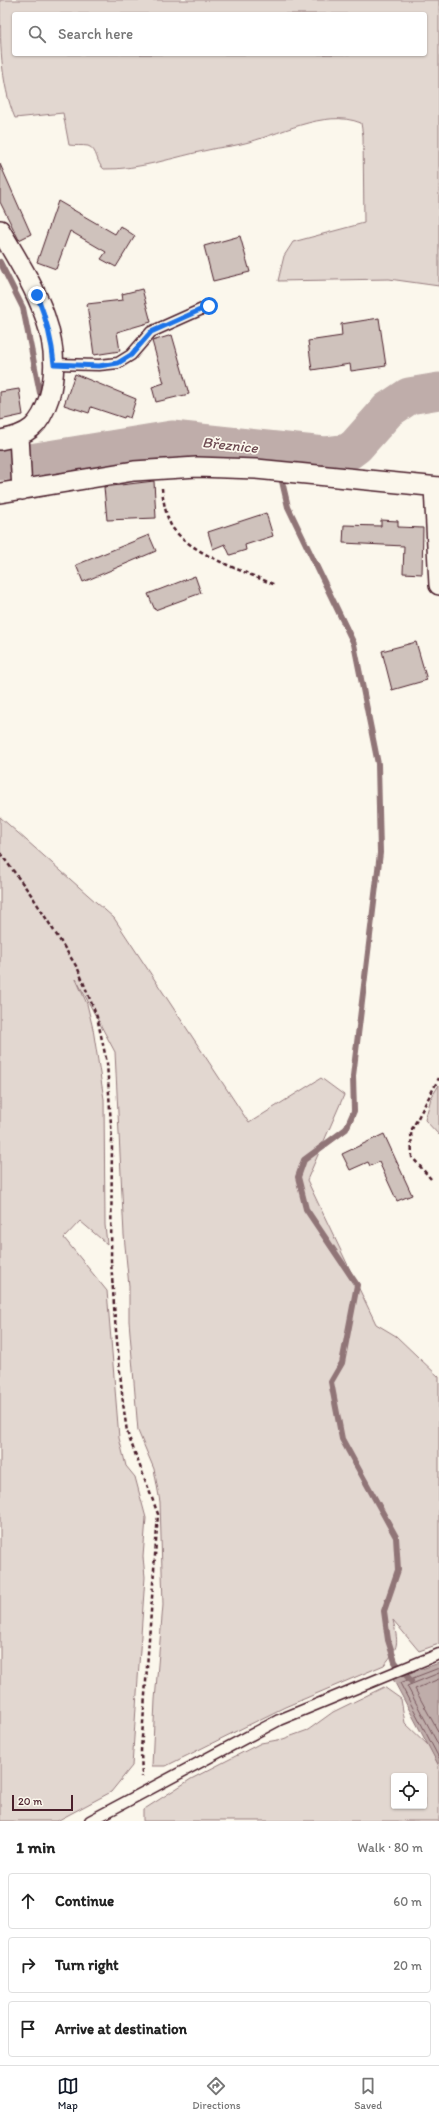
<!DOCTYPE html>
<html lang="en">
<head>
<meta charset="utf-8">
<style>
	:root { --surface:#fff; --page:#f2f2f2; --text:#222; --muted:#767676; --line:#e0e0e0; --accent:#111827 }
	body { margin:0; font-family:Itim,sans-serif; background:var(--page); color:var(--text) }
	.controls { position:absolute; right:12px; bottom:12px; display:grid; overflow:hidden; border-radius:4px; box-shadow:0 1px 3px #0004 }
	.controls button { width:36px; height:36px; display:grid; place-items:center; padding:0; border:0; border-bottom:1px solid var(--line); background:var(--surface); color:var(--text); font:20px sans-serif }
	.scale { position:absolute; left:12px; bottom:10px; width:61px; box-sizing:border-box; padding-left:4px; border:2px solid #4a1f2b; border-top:0; font-size:11px; line-height:14px; white-space:nowrap; color:#4a1f2b; -webkit-text-stroke:3px #fbf7ec; paint-order:stroke }
	.stop { position:absolute; width:12px; height:12px; margin:-9px; border:3px solid #1a73e8; border-radius:50%; background:#fff }
	.stop.end { background:#1a73e8; border-color:#fff; box-shadow:0 1px 4px #0008 }
	.list { margin:0; padding:0; list-style:none }
	h2 { display:flex; justify-content:space-between; align-items:center; height:52px; margin:0; padding:0 16px; font-size:17px }
	h2 small { font-size:13px; font-weight:400; color:var(--muted) }
	.list li { display:grid; grid-template-columns:26px 1fr auto; gap:12px; align-items:center; box-sizing:border-box; height:56px; margin:0 8px 8px; padding:0 8px; border:1px solid var(--line); border-radius:4px }
	.list b { display:block; font-size:15px; white-space:nowrap }
	.list em { font-size:13px; font-style:normal; color:var(--muted) }
	.icon { flex:none; width:22px; height:22px; fill:none; stroke:currentColor; stroke-width:2; stroke-linecap:round; stroke-linejoin:round }
	.map { position:relative; flex:none; width:439px; height:1821px; overflow:hidden }
	.search { position:absolute; background:var(--surface); box-shadow:0 1px 3px #0004; left:12px; right:12px; top:12px; height:44px; display:flex; align-items:center; gap:10px; box-sizing:border-box; padding:0 14px; border-radius:4px; color:var(--muted); font-size:15px }
	.sheet { height:244px; background:var(--surface) }
	nav { display:flex; justify-content:space-around; align-items:center; box-sizing:border-box; height:56px; border-top:1px solid var(--line); background:var(--surface); font-size:11px; color:var(--muted) }
	nav a { display:grid; justify-items:center; gap:2px }
	nav .on { color:var(--accent) }
	.map>svg:first-child { display:block }
	.green { fill:#e2d7d0; stroke:#967b7e; fill-rule:evenodd }
	.water { fill:#bfadaa; stroke:#907477 }
	.lines { fill:none; stroke-linecap:round; stroke-linejoin:round }
	.shore { stroke:#79585e; stroke-width:1 }
	.stream { stroke:#907477; stroke-width:6 }
	.river { stroke:#bfadaa; stroke-width:37 }
	.building { fill:#cfc2bc; stroke:#4a1f2b }
	.lane-casing { stroke:#4a1f2b; stroke-width:13 }
	.street-casing { stroke:#4a1f2b; stroke-width:22 }
	.path { stroke:#4a1f2b; stroke-width:2.5; stroke-dasharray:4 3; stroke-linecap:butt }
	.lane { stroke:#fbf7ec; stroke-width:10 }
	.street { stroke:#fbf7ec; stroke-width:19 }
	.route { stroke:#1a73e8; stroke-width:5 }
	.labels { text-anchor:middle; stroke-width:3.5; stroke-linejoin:round; paint-order:stroke }
	.water-label { font-size:15px; font-style:italic; fill:#6d4a51; stroke:#fbf7ec }
</style>
</head>
<body>
<div class="map">
<svg width="439" height="1821" viewBox="0 0 439 1821">
	<rect width="100%" height="100%" fill="#fbf7ec"/>
	<filter id="ink" filterUnits="userSpaceOnUse"><feTurbulence type="fractalNoise" baseFrequency=".025" numOctaves="2"/><feDisplacementMap in="SourceGraphic" scale="8" xChannelSelector="R" yChannelSelector="G"/><feConvolveMatrix kernelMatrix="1 2 1 2 8 2 1 2 1" color-interpolation-filters="sRGB"/></filter>
	<g filter="url(#ink)">
		<!-- green -->
		<path class="green" d="M0 0H439V286L389 279 278 281 284 256 293 242 364 223 363 136 361 123C324 108 278 136 241 144 230 147 219 147 208 150 174 157 139 170 104 169 96 164 98 149 88 146 82 145 75 146 69 145L63 113 15 118C0 83 0 39 0 0ZM14 14H425V54H14Z
			M0 817 114 918 249 1123 321 1078 344 1095 307 1180 376 1324 396 1336 439 1377V1644L419 1651 393 1620C398 1643 400 1646 384 1665L285 1707 166 1766H152L155 1700 163 1605 160 1502 154 1469 138 1431 129 1321V1286L124 1235 115 1052 76 979 87 1004 93 1029 104 1099 105 1225 107 1244 80 1221 64 1238 107 1291 119 1438 126 1466 135 1477 146 1518 143 1557 145 1577 132 1766 111 1792 57 1821H0Z
			M439 1085V1135L425 1120 431 1098Z
			M384 1687 401 1699 405 1723 429 1746 439 1766V1821H143V1810L191 1779 261 1743 283 1739 308 1730 333 1712ZM394 1776H424V1806H394Z"/>
		<!-- water -->
		<path class="water" d="M439 1663V1766L393 1679Z"/>
		<g class="lines">
			<!-- shore -->
			<path class="shore" d="M439 1668 400 1683 439 1758
				M439 1673 407 1686 439 1746
				M439 1679 415 1689 439 1733"/>
			<!-- stream -->
			<path class="stream" d="M0 262 23 308 40 393
				M275 451 288 507 354 644 378 764 380 853 353 1076 354 1111 346 1129 304 1160 298 1177 306 1209 357 1285 342 1363 331 1382 342 1439 396 1537 398 1570 384 1611 388 1640 395 1662 411 1681
				M30 462 38 446"/>
			<!-- river -->
			<path class="river" d="M0 462H30L172 439 325 455 348 452 356 446 388 410 409 396 439 391"/>
		</g>
		<!-- building -->
		<path class="building" d="M0 164 31 234 19 240 0 202Z
			M58 201 115 234 120 226 135 236 116 267 101 259 106 252 70 231 56 269 37 262Z
			M240 236 250 272 213 281 204 246Z
			M142 289 151 322 117 332 120 351 94 355 87 304 123 300 122 294Z
			M379 318 386 366 351 371 350 364 312 370 308 341 342 336 341 324Z
			M172 335 189 394 156 402 152 387 164 383 152 341Z
			M75 374 136 399 130 418 125 416 124 418 91 407 89 413 64 405Z
			M19 389 23 415 0 420V392Z
			M154 481 156 518 107 520 104 487Z
			M266 513 273 536 245 545 246 550 230 555 225 544 213 549 208 532Z
			M381 520 398 521V527L423 528 422 574 403 573 404 546 343 543 344 525 381 526Z
			M149 535 156 551 83 582 76 565Z
			M195 576 201 593 155 610 148 594Z
			M416 642 427 680 392 690 382 651Z
			M384 1134 412 1195 397 1201 379 1162 370 1166 368 1162 350 1170 342 1154Z"/>
		<g class="lines">
			<defs>
				<path id="lane" d="M54 364 99 365 118 363 131 355 151 332 209 306
					M90 1821 279 1720 439 1654"/>
				<path id="street" d="M0 230C30 281 67 336 49 398 40 426 29 435 0 440
					M19 436 22 490
					M434 487 439 585
					M0 493 134 471 197 467 256 469 439 487"/>
			</defs>
			<!-- lane casing -->
			<use href="#lane" class="lane-casing"/>
			<!-- street casing -->
			<use href="#street" class="street-casing"/>
			<!-- path -->
			<path class="path" d="M162 488C163 500 166 517 172 527 192 555 244 571 275 585
				M0 853 32 896 78 969 97 1017 107 1063 112 1140 111 1261 115 1320 123 1403 127 1432 158 1514 141 1751 142 1777
				M431 1179 412 1157 411 1131 439 1078"/>
			<!-- lane -->
			<use href="#lane" class="lane"/>
			<!-- street -->
			<use href="#street" class="street"/>
		</g>
	</g>
	<g class="lines" filter="url(#ink)">
		<!-- route -->
		<path class="route" d="M37 295C46 318 52 340 54 364L99 366 118 363 131 355 151 332 209 306"/>
	</g>
	<g class="labels">
		<!-- water labels -->
		<g class="water-label">
			<text transform="translate(230 445) rotate(6)" y="5">Březnice</text>
		</g>
	</g>
</svg>
<div class="controls">
<button><svg class="icon" aria-label="locate" viewBox="0 0 24 24"><circle cx="12" cy="12" r="6"/><path d="M12 2v4M12 18v4M2 12h4M18 12h4"/></svg></button>
</div>
<div class="scale">20 m</div>
<div class="stop" style="left:209px;top:306px"></div>
<div class="stop end" style="left:37px;top:295px"></div>
<div class="search"><svg class="icon" aria-label="search" viewBox="0 0 24 24"><circle cx="10" cy="10" r="6"/><path d="M15 15l6 6"/></svg>Search here</div>
</div>
<section class="sheet">
<h2>1 min<small>Walk · 80 m</small></h2>
<ul class="list">
<li><svg class="icon" aria-label="ahead" viewBox="0 0 24 24"><path d="M12 20V5M6 11l6-6 6 6"/></svg><div><b>Continue</b></div><em>60 m</em></li>
<li><svg class="icon" aria-label="right" viewBox="0 0 24 24"><path d="M7 20v-9h11M14 6l5 5-5 5"/></svg><div><b>Turn right</b></div><em>20 m</em></li>
<li><svg class="icon" aria-label="arrive" viewBox="0 0 24 24"><path d="M6 21V4h12l-3 4 3 4H6"/></svg><div><b>Arrive at destination</b></div></li>
</ul>
</section>
<nav>
<a class="on"><svg class="icon" aria-label="map" viewBox="0 0 24 24"><path d="M3 6l6-2 6 2 6-2v14l-6 2-6-2-6 2zM9 4v14M15 6v14"/></svg>Map</a>
<a><svg class="icon" aria-label="directions" viewBox="0 0 24 24"><path d="M12 3l9 9-9 9-9-9zM9 14v-3h6M13 9l2 2-2 2"/></svg>Directions</a>
<a><svg class="icon" aria-label="saved" viewBox="0 0 24 24"><path d="M7 4h10v16l-5-4-5 4z"/></svg>Saved</a>
</nav>
</body>
</html>
